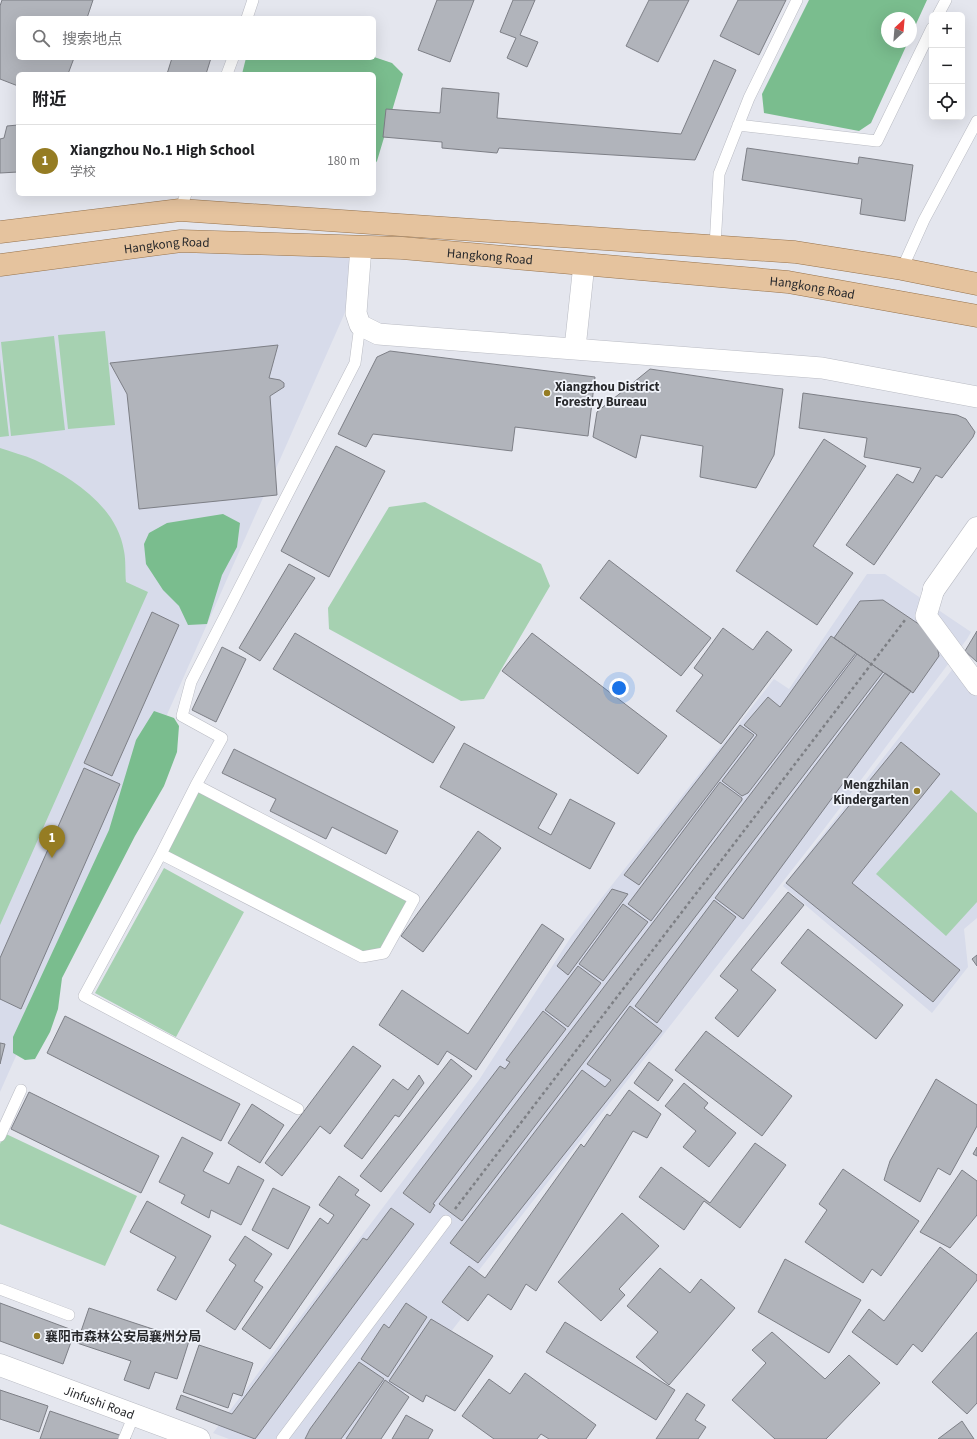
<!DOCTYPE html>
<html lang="zh">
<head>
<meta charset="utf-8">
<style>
	:root { --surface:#fff; --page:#f6f6f6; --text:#202124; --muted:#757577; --line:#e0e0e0; --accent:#957c23 }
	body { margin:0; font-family:"Source Sans 3","Noto Sans SC",sans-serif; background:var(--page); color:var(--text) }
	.controls { position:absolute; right:12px; top:12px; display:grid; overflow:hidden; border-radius:6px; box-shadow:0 4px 16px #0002 }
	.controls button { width:36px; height:36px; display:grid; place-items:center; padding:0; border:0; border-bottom:1px solid var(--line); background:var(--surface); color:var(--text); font:20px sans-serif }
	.compass { position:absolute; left:881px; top:12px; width:36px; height:36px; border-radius:50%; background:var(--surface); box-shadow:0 4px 16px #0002; rotate:26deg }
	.you { position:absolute; left:619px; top:688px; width:14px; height:14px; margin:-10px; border:3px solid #fff; border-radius:50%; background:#1a73e8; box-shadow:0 0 0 6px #1a73e833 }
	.badge { display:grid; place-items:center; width:26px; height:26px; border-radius:50%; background:var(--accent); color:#fff; font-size:13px; font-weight:700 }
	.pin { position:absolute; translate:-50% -33px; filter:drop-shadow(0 1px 2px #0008) }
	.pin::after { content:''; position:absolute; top:21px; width:14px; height:12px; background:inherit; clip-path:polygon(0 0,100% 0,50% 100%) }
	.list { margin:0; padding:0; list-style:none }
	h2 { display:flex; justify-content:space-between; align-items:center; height:52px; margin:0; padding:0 16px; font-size:17px }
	h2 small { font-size:13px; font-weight:400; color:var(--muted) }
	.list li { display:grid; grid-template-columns:26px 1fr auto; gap:12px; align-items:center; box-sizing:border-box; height:72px; padding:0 16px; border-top:1px solid var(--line) }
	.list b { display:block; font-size:15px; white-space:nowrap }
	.list p { margin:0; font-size:13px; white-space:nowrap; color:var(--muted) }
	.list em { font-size:13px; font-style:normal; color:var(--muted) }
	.icon { flex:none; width:22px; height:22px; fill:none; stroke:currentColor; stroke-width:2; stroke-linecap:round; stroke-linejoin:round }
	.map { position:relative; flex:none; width:977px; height:1439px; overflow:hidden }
	.search { position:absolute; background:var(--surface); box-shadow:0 4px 16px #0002; left:16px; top:16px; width:360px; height:44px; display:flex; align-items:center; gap:10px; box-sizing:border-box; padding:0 14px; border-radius:6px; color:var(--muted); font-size:15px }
	.panel { position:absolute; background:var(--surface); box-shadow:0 4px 16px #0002; left:16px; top:72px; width:360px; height:124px; border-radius:6px }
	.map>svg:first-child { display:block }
	.built { fill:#d7dbea }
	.green { fill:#a6d1b1 }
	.forest { fill:#7abd8e }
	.building { fill:#b1b4bb; stroke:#7d7f86 }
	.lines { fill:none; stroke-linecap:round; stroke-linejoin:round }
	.service-casing { stroke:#b9bbc3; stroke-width:12 }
	.minor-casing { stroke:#b9bbc3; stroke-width:22 }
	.tertiary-casing { stroke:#b9bbc3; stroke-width:23 }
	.primary-casing { stroke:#97734c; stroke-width:23 }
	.path { stroke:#7d7f84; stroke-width:2.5; stroke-dasharray:3 3; stroke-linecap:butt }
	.service { stroke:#fff; stroke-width:11 }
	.minor { stroke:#fff; stroke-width:21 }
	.tertiary { stroke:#fff; stroke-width:22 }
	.primary { stroke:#e5c39e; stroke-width:22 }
	.poi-dot { fill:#957c23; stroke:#f1f4fb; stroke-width:1.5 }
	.labels { text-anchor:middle; stroke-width:3.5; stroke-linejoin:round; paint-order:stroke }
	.street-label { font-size:13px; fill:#28292c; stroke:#f1f4fb }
	.poi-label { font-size:13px; font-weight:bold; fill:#28292c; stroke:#f1f4fb; text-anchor:start }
</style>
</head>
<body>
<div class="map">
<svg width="977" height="1439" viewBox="0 0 977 1439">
	<rect width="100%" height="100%" fill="#e4e6ee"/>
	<!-- built -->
	<path class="built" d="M181 241 374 247 0 1092V265Z
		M867 574H885L971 632 967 639 824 829 465 1288 477 1298 368 1439H229L213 1433 479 1080 571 937 774 679 789 689Z
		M955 666 977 696V918L964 929 968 967 932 1013 783 886Z"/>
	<!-- green -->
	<path class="green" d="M105 331 115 425 68 429 58 335Z
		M54 336 65 430 11 436 1 342Z
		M0 359 9 436 0 437Z
		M0 448C11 452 24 455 35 460 72 478 117 506 124 551 126 561 125 572 126 582L148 592 0 925Z
		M425 502 541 564 550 586 484 699 461 701 329 629 328 608 389 507Z
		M196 785 414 899 384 953 362 957 161 854Z
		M951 790 977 813V902L946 936 876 874Z
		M164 868 244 912 176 1037 95 993Z
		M4 1133 137 1196 105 1266 0 1224V1144Z"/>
	<!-- forest -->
	<path class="forest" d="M809 0H927L911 35V18H887V42H908L871 123 859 131 764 113 762 94Z
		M374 57 392 63 403 74 377 161 374 165V74H242L246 58Z
		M223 514 240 523 237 547 222 575 207 624 188 625 179 606 163 590 146 564 144 544 149 533 167 523Z
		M154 711 174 718 179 726 177 752 164 786 135 836 62 978 58 1009 50 1032 35 1059 25 1060 13 1053V1037L109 830 136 740Z"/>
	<!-- building -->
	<path class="building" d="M2 0H93L87 18H18V58H74L68 74H18V86L0 79V6Z
		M437 0H474L450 62 418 50Z
		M513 0H535L520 35 538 42 527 67 507 58 516 38 500 32Z
		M649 0H689L658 62 626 46Z
		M738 0H786L759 55 720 36Z
		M172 58H211L206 74H167Z
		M714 60 736 70 695 160 499 148 497 153 442 148V142L383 137 386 109 440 113 442 88 499 93 497 118 681 134Z
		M18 125V172L0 173V139L4 138 7 126Z
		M747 148 858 164 859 157 913 165 905 221 860 214 862 199 742 180Z
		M278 345 269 378 280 380 284 383V387L270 396 277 495 139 509 127 394 110 363Z
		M390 351 595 377 588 436 515 427 512 451 373 434 366 447 338 434 377 357Z
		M650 369 783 389 774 455 756 488 700 477 703 446 641 435 636 458 593 437 597 412Z
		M803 393 957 415 966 419 975 432 973 437 942 478 936 475 874 565 846 545 897 474 913 483 921 468 864 457 867 438 799 428Z
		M824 439 866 466 813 546 853 573 817 625 736 571Z
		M336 446 385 471 329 577 281 551Z
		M609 560 711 638 681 676 580 598Z
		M289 564 315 578 260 661 239 648Z
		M883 600 935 635 939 656 913 693 834 638 860 601Z
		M152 612 179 625 112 776 84 763Z
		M723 628 753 650 767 631 792 650 721 744 676 711 703 675 694 668Z
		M977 631V662L965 651Z
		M295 633 455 727 433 763 273 669Z
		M532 633 667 736 638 774 502 671Z
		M831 636 856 653 748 793 742 796 722 781 757 735 744 725 768 697 780 707Z
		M222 647 246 659 216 722 192 710Z
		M857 654 883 672 462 1221 439 1204Z
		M885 673 911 691 743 919 715 898Z
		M740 725 754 735 639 885 624 875Z
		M901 742 940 774 852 883 960 970 933 1002 786 883Z
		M464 743 557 794 538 828 551 835 570 799 615 823 590 869 440 787Z
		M234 749 398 831 386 854 332 827 326 839 270 811 276 799 222 773Z
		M84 768 120 784 21 1009 0 999V958Z
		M720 782 742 798V800L651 921 628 904Z
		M478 831 501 848 423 952 401 936Z
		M612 889 628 894 568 975 557 966Z
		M788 892 804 905 751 970 776 990 738 1037 715 1018 738 990 720 976Z
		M714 900 736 917 657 1023 635 1006Z
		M623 904 648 922 603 981 579 964Z
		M542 924 564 939 476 1070 447 1051 438 1065 379 1025 402 990 468 1034Z
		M808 929 903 1005 876 1039 781 963Z
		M977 955V966L972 959Z
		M578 966 601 983 568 1027 545 1010Z
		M630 1006 662 1031 478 1263 450 1243 582 1070 605 1087 611 1080 587 1064Z
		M543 1011 566 1029 433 1204 435 1205 430 1213 403 1193 500 1066 505 1069 510 1062 506 1060Z
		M65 1016 240 1104 221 1141 47 1053Z
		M706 1031 792 1096 762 1136 675 1070Z
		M0 1043 5 1044 0 1064Z
		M353 1046 381 1066 330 1134 320 1126 282 1176 265 1163Z
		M451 1059 472 1076 381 1192 360 1176Z
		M649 1062 673 1080 658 1101 634 1083Z
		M419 1075 424 1083 399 1117 395 1115 362 1159 344 1146 393 1079 408 1090Z
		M936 1079 977 1105V1126L950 1175 938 1168 920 1202 884 1180 890 1161Z
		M684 1083 708 1103 704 1108 736 1133 709 1167 683 1147 696 1131 665 1106Z
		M629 1090 661 1114 647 1138 633 1131 536 1291 526 1284 511 1310 488 1294 468 1321 442 1302 469 1266 485 1278 581 1144 584 1147 607 1114 610 1116Z
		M29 1092 159 1156 141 1193 11 1129Z
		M252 1104 284 1125 260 1163 228 1143Z
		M182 1137 213 1153 203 1171 229 1184 238 1166 264 1180 241 1225 211 1210 209 1218 181 1203 185 1195 159 1182Z
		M755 1143 786 1165 740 1228 704 1201 684 1230 639 1197 661 1167 710 1203Z
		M977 1147V1156L973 1154Z
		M843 1169 919 1221 881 1276 872 1269 863 1283 805 1242 827 1210 819 1204Z
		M962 1170 977 1181V1215L950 1248 920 1232Z
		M339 1176 359 1190 355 1195 370 1205 270 1349 242 1329 320 1218 328 1224 334 1215 319 1205Z
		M273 1188 310 1207 288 1249 252 1230Z
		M147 1201 211 1236 176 1300 157 1290 176 1257 130 1232Z
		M391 1208 414 1224 255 1439 176 1409 181 1395 232 1414 363 1238 367 1240Z
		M622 1213 659 1246 619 1289 625 1295 601 1321 558 1282Z
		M245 1236 272 1254 254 1281 263 1287 235 1330 206 1311 236 1265 229 1260Z
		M940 1247 977 1275V1280L922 1352 913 1344 897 1365 852 1332 869 1309 884 1321Z
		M785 1259 861 1300 829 1353 758 1312Z
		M660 1268 690 1293 701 1279 735 1308 669 1385 636 1357 658 1332 627 1306Z
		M0 1303 75 1331 63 1364 0 1341Z
		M406 1303 427 1317 388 1377 361 1359 384 1324 389 1328Z
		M89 1308 189 1341 177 1379 155 1372 149 1389 124 1380 131 1361 77 1343Z
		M431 1319 493 1356 455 1411 426 1395 423 1402 389 1381Z
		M565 1322 675 1390 656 1420 546 1352Z
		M772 1332 825 1379 849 1355 880 1383 826 1439H775L732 1400 766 1363 752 1350Z
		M977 1332V1403L967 1414 932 1382Z
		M199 1345 253 1363 242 1396 233 1393 228 1408 183 1392Z
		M359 1362 384 1379 341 1439H305L310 1429Z
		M525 1373 596 1425 586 1439H549L541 1434 537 1439H494L462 1416 489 1379 510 1394Z
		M385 1380 409 1397 381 1439H346Z
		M0 1390 48 1406 39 1432 0 1419Z
		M687 1393 705 1405 695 1420 706 1427 698 1439H656Z
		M50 1411 131 1439H40Z
		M406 1415 433 1430 428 1439H392Z
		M962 1421 974 1439H938Z"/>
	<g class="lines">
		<defs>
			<path id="service" d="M938 15 946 0
				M247 18 253 0
				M227 74 233 58
				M738 125 877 141 932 28
				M180 210 186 194
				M715 247 719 174 749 98 797 0
				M902 269 924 220 977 121
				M161 854 362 957 384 953 414 899 196 785
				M298 1109 84 996 161 854 196 785 222 738 182 716 191 682 355 363 360 325
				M0 1136 21 1090
				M0 1289 69 1315
				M124 1439 134 1415
				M282 1439 446 1221"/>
			<path id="minor" d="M361 247 356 313 360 325 378 334 822 368 977 397
				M575 348 584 264
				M934 589 926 616 977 685"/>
			<g id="tertiary">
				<path d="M934 589 977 528"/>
				<path id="s1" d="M0 1365 199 1439"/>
			</g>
			<g id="primary">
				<path d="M0 232 180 210 795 252 902 269 977 284"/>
				<path id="s2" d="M0 265 181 241 402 248 788 282 977 316"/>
			</g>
		</defs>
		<!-- service casing -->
		<use href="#service" class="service-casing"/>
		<!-- minor casing -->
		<use href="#minor" class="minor-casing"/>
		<!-- tertiary casing -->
		<use href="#tertiary" class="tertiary-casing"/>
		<!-- primary casing -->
		<use href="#primary" class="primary-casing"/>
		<!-- path -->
		<path class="path" d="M455 1209 905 620"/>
		<!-- service -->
		<use href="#service" class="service"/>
		<!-- minor -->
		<use href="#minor" class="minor"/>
		<!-- tertiary -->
		<use href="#tertiary" class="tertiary"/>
		<!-- primary -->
		<use href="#primary" class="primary"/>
	</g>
	<!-- markers -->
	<g class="poi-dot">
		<circle cx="547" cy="393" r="4"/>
		<circle cx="917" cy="791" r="4"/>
		<circle cx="37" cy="1336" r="4"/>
	</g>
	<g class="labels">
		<!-- street labels -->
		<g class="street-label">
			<text dy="5" stroke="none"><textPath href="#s2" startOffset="168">Hangkong Road</textPath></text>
			<text dy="5" stroke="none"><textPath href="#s2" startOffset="492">Hangkong Road</textPath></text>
			<text dy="5" stroke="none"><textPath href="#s2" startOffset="816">Hangkong Road</textPath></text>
			<text dy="5" stroke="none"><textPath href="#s1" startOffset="106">Jinfushi Road</textPath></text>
		</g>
		<!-- poi labels -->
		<g class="poi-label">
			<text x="555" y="391">Xiangzhou District<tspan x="555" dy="15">Forestry Bureau</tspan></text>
			<text x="909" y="789" text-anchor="end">Mengzhilan<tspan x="909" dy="15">Kindergarten</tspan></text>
			<text x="45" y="1341">襄阳市森林公安局襄州分局</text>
		</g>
	</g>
</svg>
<div class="controls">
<button>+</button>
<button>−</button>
<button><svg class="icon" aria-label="locate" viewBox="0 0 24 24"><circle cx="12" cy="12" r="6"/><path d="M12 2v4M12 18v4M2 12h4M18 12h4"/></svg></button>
</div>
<svg class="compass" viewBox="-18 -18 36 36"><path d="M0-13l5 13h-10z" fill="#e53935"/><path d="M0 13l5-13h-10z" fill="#757577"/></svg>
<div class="you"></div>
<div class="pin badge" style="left:52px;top:858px">1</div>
<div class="search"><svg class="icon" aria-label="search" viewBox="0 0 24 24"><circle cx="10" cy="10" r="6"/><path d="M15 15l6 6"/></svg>搜索地点</div>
<section class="panel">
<h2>附近<small></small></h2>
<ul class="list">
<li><span class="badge">1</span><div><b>Xiangzhou No.1 High School</b><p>学校</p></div><em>180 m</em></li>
</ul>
</section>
</div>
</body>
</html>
